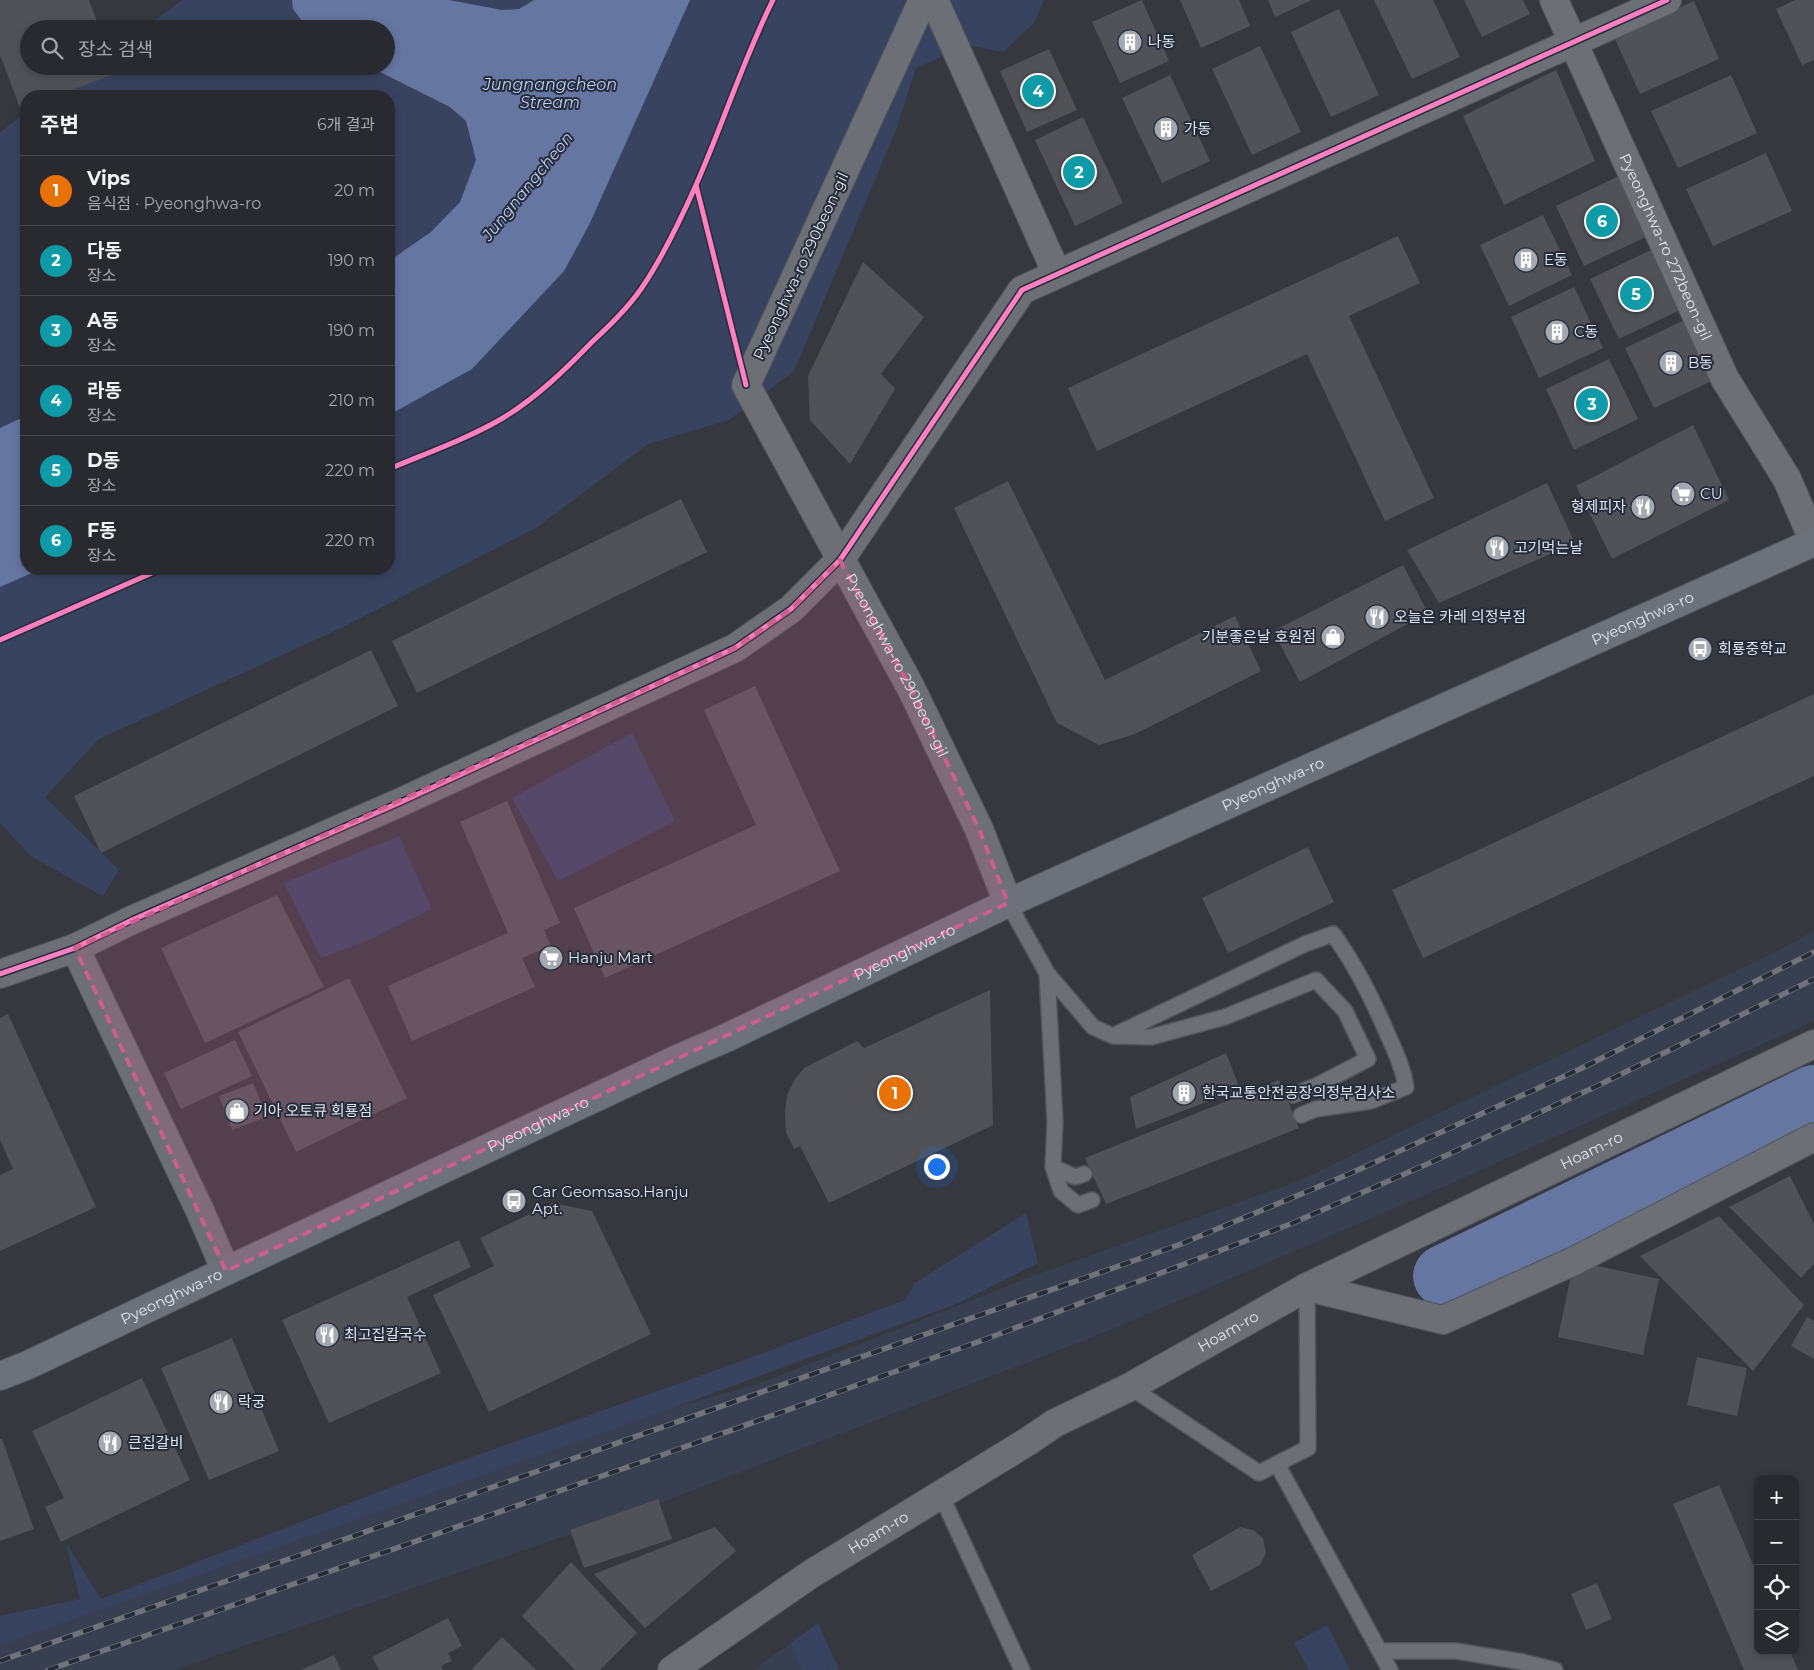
<!DOCTYPE html>
<html lang="ko">
<head>
<meta charset="utf-8">
<style>
	:root { --surface:#282a2f; --page:#303237; --text:#f1f3f6; --muted:#a5a7aa; --line:#44464b; --accent:#8abfa5 }
	body { margin:0; font-family:Montserrat,"Noto Sans KR",sans-serif; background:var(--page); color:var(--text) }
	.controls { position:absolute; right:15px; bottom:15px; display:grid; overflow:hidden; border-radius:10px; box-shadow:0 2px 8px #0003 }
	.controls button { width:45px; height:45px; display:grid; place-items:center; padding:0; border:0; border-bottom:1px solid var(--line); background:var(--surface); color:var(--text); font:25px sans-serif }
	.you { position:absolute; left:936px; top:1166px; width:18px; height:18px; margin:-12px; border:4px solid #fff; border-radius:50%; background:#1a73e8; box-shadow:0 0 0 8px #1a73e833 }
	.badge { display:grid; place-items:center; width:32px; height:32px; border-radius:50%; background:var(--accent); color:#fff; font-size:16px; font-weight:700 }
	.pin { position:absolute; translate:-50% -50%; border:2px solid #fff; box-shadow:0 1px 5px #0006 }
	.list { margin:0; padding:0; list-style:none }
	h2 { display:flex; justify-content:space-between; align-items:center; height:65px; margin:0; padding:0 20px; font-size:21px }
	h2 small { font-size:16px; font-weight:400; color:var(--muted) }
	.list li { display:grid; grid-template-columns:32px 1fr auto; gap:15px; align-items:center; box-sizing:border-box; height:70px; padding:0 20px; border-top:1px solid var(--line) }
	.list b { display:block; font-size:19px; white-space:nowrap }
	.list p { margin:0; font-size:16px; white-space:nowrap; color:var(--muted) }
	.list em { font-size:16px; font-style:normal; color:var(--muted) }
	.icon { flex:none; width:28px; height:28px; fill:none; stroke:currentColor; stroke-width:2; stroke-linecap:round; stroke-linejoin:round }
	.map { position:relative; flex:none; width:1814px; height:1670px; overflow:hidden }
	.search { position:absolute; background:var(--surface); box-shadow:0 2px 8px #0003; left:20px; top:20px; width:375px; height:55px; display:flex; align-items:center; gap:12px; box-sizing:border-box; padding:0 18px; border-radius:28px; color:var(--muted); font-size:19px }
	.panel { position:absolute; background:var(--surface); box-shadow:0 2px 8px #0003; left:20px; top:90px; width:375px; height:485px; border-radius:20px }
	.map>svg:first-child { display:block }
	.built { fill:#383f51 }
	.green { fill:#384360 }
	.water { fill:#6576a1 }
	.lines { fill:none; stroke-linecap:round; stroke-linejoin:round }
	.river { stroke:#6576a1; stroke-width:62 }
	.building { fill:#505258 }
	.service-casing { stroke:#50545a; stroke-width:18 }
	.minor-casing { stroke:#50545a; stroke-width:30 }
	.secondary-casing { stroke:#50545a; stroke-width:30 }
	.path { stroke:#6c6e74; stroke-width:3; stroke-dasharray:1 4; stroke-linecap:butt }
	.service { stroke:#6c6f75; stroke-width:15 }
	.minor { stroke:#6c6f75; stroke-width:28 }
	.secondary { stroke:#6d717a; stroke-width:28 }
	.rail-casing { stroke:#707479; stroke-width:5.5 }
	.rail { stroke:#262c39; stroke-width:4; stroke-dasharray:11; stroke-linecap:butt }
	.cycleway-casing { stroke:#262c39; stroke-width:8 }
	.cycleway { stroke:#ff80c0; stroke-width:5 }
	.marked { fill:#cc5f8e; fill-opacity:0.2; stroke:#cc5f8e; stroke-width:4; stroke-dasharray:10 6; stroke-linejoin:round }
	.labels { text-anchor:middle; stroke-width:4; stroke-linejoin:round; paint-order:stroke }
	.poi-label { font-size:15px; fill:#e0e4ed; stroke:#262c39; text-anchor:start }
	.street-label { font-size:15px; fill:#e0e4ed; stroke:#262c39 }
	.water-label { font-size:16px; font-style:italic; fill:#bed0fa; stroke:#262c39 }
</style>
</head>
<body>
<div class="map">
<svg width="1814" height="1670" viewBox="0 0 1814 1670">
	<rect width="100%" height="100%" fill="#35383f"/>
	<!-- built -->
	<path class="built" d="M1814 931V1021L1405 1204 1091 1338 636 1512 174 1670H0V1644L535 1446 758 1384 1041 1273 1296 1182 1781 949Z
		M818 1623 839 1670H753Z"/>
	<!-- green -->
	<path class="green" d="M182 0H1044L1034 23 1003 52 968 45 916 68 896 130 794 371 729 420 648 444 536 528 341 628 99 739 45 797 119 870 103 896 32 857 0 823V132L26 113V569H389V96H49L91 66H386V29H143Z
		M632 733 675 821 558 881 512 798Z
		M399 836 432 909 371 939 321 958 284 883Z
		M1026 1213 1038 1263 959 1303 664 1411 0 1645V1616L80 1599 66 1543 101 1599 433 1471 736 1363 905 1300 915 1283Z
		M818 1623 839 1670H829L828 1667 824 1670H802L791 1643Z
		M1327 1625 1350 1670H1309L1294 1643Z"/>
	<!-- water -->
	<path class="water" d="M292 0H449L502 10 519 9 534 0H690L589 225 564 271 472 369 389 415V261L431 232 460 202 476 160 466 121 450 107 368 66H386V29H308L293 9Z
		M26 416V569H41L0 587V428Z"/>
	<g class="lines">
		<!-- river -->
		<path class="river" d="M1444 1276 1814 1096"/>
	</g>
	<!-- building -->
	<path class="building" d="M0 0H89L100 29H29V66H115L117 73 56 96H26V108L21 110 0 55Z
		M1142 0 1169 61 1120 83 1092 22Z
		M1180 0H1239L1250 26 1201 48Z
		M1268 0H1312L1275 17Z
		M1374 0H1433L1460 57 1412 79Z
		M1464 0H1523L1530 14 1482 37Z
		M1795 0H1814V60L1802 65 1776 9Z
		M1694 1 1719 59 1640 94 1614 37Z
		M1339 9 1379 95 1331 117 1291 32Z
		M1260 46 1301 132 1252 155 1212 69Z
		M1049 49 1077 110 1027 132 1000 71Z
		M1556 70 1595 161 1504 205 1463 116Z
		M1170 75 1210 161 1162 183 1122 98Z
		M1731 75 1757 133 1678 168 1651 111Z
		M1083 117 1123 203 1075 226 1035 140Z
		M1766 153 1792 211 1713 246 1686 189Z
		M1619 176 1648 236 1584 266 1556 206Z
		M1543 215 1572 275 1509 306 1480 245Z
		M1398 236 1420 283 1349 316 1434 498 1385 521 1307 354 1097 451 1068 388Z
		M1653 249 1682 309 1619 339 1590 279Z
		M863 262 924 317 881 374 895 389 850 464 810 420 808 376Z
		M1574 287 1603 348 1539 378 1511 317Z
		M1689 318 1718 378 1654 408 1625 348Z
		M1609 359 1638 419 1574 450 1546 389Z
		M1693 425 1729 500 1612 559 1576 486Z
		M1008 481 1105 680 1235 616 1261 671 1135 734 1099 745 1057 723 954 508Z
		M1547 483 1575 543 1439 603 1407 550Z
		M681 499 707 552 417 693 392 641Z
		M1403 565 1428 613 1300 682 1273 631Z
		M371 650 398 706 101 853 74 796Z
		M755 686 840 871 605 978 574 908 756 825 704 710Z
		M1814 694V776L1423 958 1392 890Z
		M507 801 560 923 544 930 551 946 522 958 535 987 412 1041 388 986 508 933 460 822Z
		M1308 847 1334 902 1228 953 1202 898Z
		M277 895 324 987 205 1043 161 948Z
		M349 978 407 1098 296 1152 238 1032Z
		M990 990 993 1125 829 1203 800 1146 794 1149 786 1132 785 1113 787 1095 795 1079 804 1068 857 1041 864 1048Z
		M8 1014 96 1207 0 1251V1175L13 1169 0 1140V1018Z
		M235 1040 252 1076 181 1109 164 1073Z
		M1226 1053 1240 1089 1136 1129 1130 1097Z
		M1279 1080 1299 1128 1106 1204 1085 1158Z
		M253 1083 267 1117 232 1130 219 1096Z
		M1790 1176 1814 1224V1264L1801 1278 1729 1207Z
		M553 1203 592 1211 651 1334 489 1412 433 1295 494 1266 480 1238Z
		M1719 1216 1804 1305 1753 1371 1640 1256Z
		M459 1240 471 1267 407 1297 441 1373 329 1423 282 1320Z
		M1574 1261 1659 1279 1643 1355 1558 1337Z
		M1807 1317 1814 1321V1359L1791 1346Z
		M232 1338 279 1451 209 1480 161 1368Z
		M1697 1357 1747 1368 1737 1416 1687 1405Z
		M142 1378 190 1480 61 1542 45 1507 64 1498 32 1431Z
		M0 1439H2L34 1529 0 1541Z
		M1719 1485 1758 1576V1651H1790L1798 1670H1744L1673 1504Z
		M658 1499 672 1539 584 1568 570 1530Z
		M715 1527 736 1551 645 1628 594 1574Z
		M1240 1527 1253 1530 1263 1538 1266 1553 1260 1565 1211 1591 1192 1555Z
		M571 1562 637 1633 600 1670H575L522 1616Z
		M1597 1583 1612 1619 1586 1630 1571 1594Z
		M448 1618 462 1646 448 1653 452 1661 441 1666 443 1670H379L372 1657Z
		M502 1637 536 1670H473L472 1669Z
		M334 1655 341 1670H301Z"/>
	<g class="lines">
		<defs>
			<path id="service" d="M1008 903 1047 973 1093 1027 1113 1036 1151 1037 1225 1017 1316 980 1345 1011 1368 1059 1316 1086 1293 1095
				M1047 973 1055 1121 1053 1167 1075 1177 1084 1174
				M1117 1034 1305 944 1333 934C1355 964 1372 998 1387 1033 1395 1051 1403 1067 1406 1087L1371 1101 1316 1109 1301 1115
				M1053 1167 1061 1191 1078 1205 1092 1200
				M1130 1387 1259 1473 1308 1448 1307 1287
				M1277 1464 1390 1670
				M941 1495 1022 1670
				M1380 1651H1456L1523 1662 1555 1670"/>
			<g id="minor">
				<path id="s1" d="M923 0 746 385 911 688 979 829 1008 903"/>
				<path d="M934 0 1057 274"/>
				<path id="s2" d="M1554 0 1725 379 1787 479 1814 542"/>
				<path d="M75 948 200 1211 226 1271"/>
				<path d="M0 974 75 948 132 920 401 802 735 648 791 609 840 560 1022 290 1667 0"/>
				<path d="M1307 1287 1443 1320 1574 1261 1814 1137"/>
				<path id="s3" d="M672 1670 811 1574 1027 1442 1055 1423 1130 1387 1307 1287 1814 1044"/>
			</g>
			<g id="secondary">
				<path id="s4" d="M0 1376 28 1365 226 1271 682 1057 726 1038 1008 903 1814 542"/>
			</g>
		</defs>
		<!-- service casing -->
		<use href="#service" class="service-casing"/>
		<!-- minor casing -->
		<use href="#minor" class="minor-casing"/>
		<!-- secondary casing -->
		<use href="#secondary" class="secondary-casing"/>
		<!-- path -->
		<path class="path" d="M134 569 138 579"/>
		<!-- service -->
		<use href="#service" class="service"/>
		<!-- minor -->
		<use href="#minor" class="minor"/>
		<!-- secondary -->
		<use href="#secondary" class="secondary"/>
		<defs>
			<path id="rail" d="M0 1661 1181 1244 1349 1174 1580 1069 1814 952
				M48 1670 662 1455 986 1339 1293 1223 1434 1161 1597 1086 1814 979"/>
		</defs>
		<!-- rail casing -->
		<use href="#rail" class="rail-casing"/>
		<!-- rail -->
		<use href="#rail" class="rail"/>
		<defs>
			<path id="cycleway" d="M696 185 746 385
				M389 469C427 453 467 439 503 418 536 398 565 370 592 342 609 326 627 309 641 289 663 257 680 221 696 185 723 124 743 60 773 0
				M0 640 161 569
				M0 974 75 948 132 920 401 802 735 648 791 609 840 560 1022 290 1667 0"/>
		</defs>
		<!-- cycleway casing -->
		<use href="#cycleway" class="cycleway-casing"/>
		<!-- cycleway -->
		<use href="#cycleway" class="cycleway"/>
	</g>
	<!-- marked area -->
	<path class="marked" d="M840 560 911 688 979 829 1008 903 226 1271 75 948 735 648 791 609Z"/>
	<!-- icons -->
	<defs>
		<symbol id="building-disc" viewBox="-11 -11 22 22"><circle r="9.5" fill="#a4a8b0" stroke="#262c39"/><path d="M-4-6H4V6H1V3H-1V6H-4ZM-2.5-4.3h1.7v1.8h-1.7ZM.8-4.3h1.7v1.8H.8ZM-2.5-1h1.7V.8h-1.7ZM.8-1h1.7V.8H.8Z" fill="#fff"/></symbol>
		<symbol id="supermarket-disc" viewBox="-11 -11 22 22"><circle r="9.5" fill="#a4a8b0" stroke="#262c39"/><path d="M-6-5.5h2.5l.6 2H6L4.5 2H-2.5L-4.4-4H-6ZM-1.5 3.2a1.3 1.3 0 1 0 .1 0ZM3 3.2a1.3 1.3 0 1 0 .1 0Z" fill="#fff"/></symbol>
		<symbol id="restaurant-disc" viewBox="-11 -11 22 22"><circle r="9.5" fill="#a4a8b0" stroke="#262c39"/><path d="M-5-6h1v4h1v-4h1v4h1v-4h1v5L-1.5 .5V6h-2V.5L-5-1ZM5-6V6H3V1.5H1.5Q1.5-4 5-6Z" fill="#fff"/></symbol>
		<symbol id="shop-disc" viewBox="-11 -11 22 22"><circle r="9.5" fill="#a4a8b0" stroke="#262c39"/><path d="M-5-2.5h2.3a2.7 3.5 0 0 1 5.4 0H5L5.5 6h-11ZM-1.5-2.5h3a1.5 2.3 0 0 0-3 0Z" fill="#fff"/></symbol>
		<symbol id="bus-disc" viewBox="-11 -11 22 22"><circle r="9.5" fill="#a4a8b0" stroke="#262c39"/><path d="M-5-6H5V4H4V6H2V4H-2V6H-4V4H-5ZM-3.5-4V0h7V-4ZM-3.5 1.2v1.5H-2V1.2ZM2 1.2v1.5H3.5V1.2Z" fill="#fff"/></symbol>
	</defs>
	<g fill-rule="evenodd">
		<use href="#building-disc" x="1116" y="28" width="28" height="28"/>
		<use href="#building-disc" x="1152" y="115" width="28" height="28"/>
		<use href="#building-disc" x="1512" y="246" width="28" height="28"/>
		<use href="#building-disc" x="1543" y="318" width="28" height="28"/>
		<use href="#building-disc" x="1657" y="349" width="28" height="28"/>
		<use href="#supermarket-disc" x="1669" y="480" width="28" height="28"/>
		<use href="#restaurant-disc" x="1629" y="493" width="28" height="28"/>
		<use href="#restaurant-disc" x="1483" y="534" width="28" height="28"/>
		<use href="#restaurant-disc" x="1363" y="603" width="28" height="28"/>
		<use href="#shop-disc" x="1319" y="623" width="28" height="28"/>
		<use href="#bus-disc" x="1686" y="635" width="28" height="28"/>
		<use href="#supermarket-disc" x="537" y="944" width="28" height="28"/>
		<use href="#building-disc" x="1170" y="1079" width="28" height="28"/>
		<use href="#shop-disc" x="223" y="1097" width="28" height="28"/>
		<use href="#bus-disc" x="500" y="1187" width="28" height="28"/>
		<use href="#restaurant-disc" x="313" y="1321" width="28" height="28"/>
		<use href="#restaurant-disc" x="207" y="1388" width="28" height="28"/>
		<use href="#restaurant-disc" x="96" y="1429" width="28" height="28"/>
	</g>
	<g class="labels">
		<!-- poi labels -->
		<g class="poi-label">
			<text x="1148" y="47">나동</text>
			<text x="1184" y="134">가동</text>
			<text x="1544" y="265">E동</text>
			<text x="1574" y="337">C동</text>
			<text x="1688" y="368">B동</text>
			<text x="1700" y="499">CU</text>
			<text x="1626" y="512" text-anchor="end">형제피자</text>
			<text x="1514" y="553">고기먹는날</text>
			<text x="1394" y="622">오늘은 카레 의정부점</text>
			<text x="1316" y="642" text-anchor="end">기분좋은날 호원점</text>
			<text x="1718" y="654">회룡중학교</text>
			<text x="568" y="963">Hanju Mart</text>
			<text x="1202" y="1098">한국교통안전공장의정부검사소</text>
			<text x="254" y="1116">기아 오토큐 회룡점</text>
			<text x="532" y="1197">Car Geomsaso.Hanju<tspan x="532" dy="17">Apt.</tspan></text>
			<text x="344" y="1340">최고집칼국수</text>
			<text x="238" y="1407">락궁</text>
			<text x="128" y="1448">큰집갈비</text>
		</g>
		<!-- street labels -->
		<g class="street-label">
			<text dy="5" stroke="none"><textPath href="#s2" startOffset="271">Pyeonghwa-ro 272beon-gil</textPath></text>
			<text transform="translate(801 266) rotate(-65)" y="5">Pyeonghwa-ro 290beon-gil</text>
			<text dy="5" stroke="none"><textPath href="#s4" startOffset="1809">Pyeonghwa-ro</textPath></text>
			<text dy="5" stroke="none"><textPath href="#s1" startOffset="742">Pyeonghwa-ro 290beon-gil</textPath></text>
			<text dy="5" stroke="none"><textPath href="#s4" startOffset="1404">Pyeonghwa-ro</textPath></text>
			<text dy="5" stroke="none"><textPath href="#s4" startOffset="999">Pyeonghwa-ro</textPath></text>
			<text dy="5" stroke="none"><textPath href="#s4" startOffset="594">Pyeonghwa-ro</textPath></text>
			<text dy="5" stroke="none"><textPath href="#s3" startOffset="1058">Hoam-ro</textPath></text>
			<text dy="5" stroke="none"><textPath href="#s4" startOffset="189">Pyeonghwa-ro</textPath></text>
			<text dy="5" stroke="none"><textPath href="#s3" startOffset="652">Hoam-ro</textPath></text>
			<text dy="5" stroke="none"><textPath href="#s3" startOffset="248">Hoam-ro</textPath></text>
		</g>
		<!-- water labels -->
		<g class="water-label">
			<text x="550" y="90">Jungnangcheon<tspan x="550" dy="18">Stream</tspan></text>
			<text transform="translate(527 186) rotate(-51)" y="6">Jungnangcheon</text>
		</g>
	</g>
</svg>
<div class="controls">
<button>+</button>
<button>−</button>
<button><svg class="icon" aria-label="locate" viewBox="0 0 24 24"><circle cx="12" cy="12" r="6"/><path d="M12 2v4M12 18v4M2 12h4M18 12h4"/></svg></button>
<button><svg class="icon" aria-label="layers" viewBox="0 0 24 24"><path d="M12 4l9 5-9 5-9-5zM3 14l9 5 9-5"/></svg></button>
</div>
<div class="you"></div>
<div class="pin badge" style="left:895px;top:1093px;background:#e8710a">1</div>
<div class="pin badge" style="left:1079px;top:172px;background:#0f9aa8">2</div>
<div class="pin badge" style="left:1592px;top:404px;background:#0f9aa8">3</div>
<div class="pin badge" style="left:1038px;top:91px;background:#0f9aa8">4</div>
<div class="pin badge" style="left:1636px;top:294px;background:#0f9aa8">5</div>
<div class="pin badge" style="left:1602px;top:221px;background:#0f9aa8">6</div>
<div class="search"><svg class="icon" aria-label="search" viewBox="0 0 24 24"><circle cx="10" cy="10" r="6"/><path d="M15 15l6 6"/></svg>장소 검색</div>
<section class="panel">
<h2>주변<small>6개 결과</small></h2>
<ul class="list">
<li><span class="badge" style="background:#e8710a">1</span><div><b>Vips</b><p>음식점 · Pyeonghwa-ro</p></div><em>20 m</em></li>
<li><span class="badge" style="background:#0f9aa8">2</span><div><b>다동</b><p>장소</p></div><em>190 m</em></li>
<li><span class="badge" style="background:#0f9aa8">3</span><div><b>A동</b><p>장소</p></div><em>190 m</em></li>
<li><span class="badge" style="background:#0f9aa8">4</span><div><b>라동</b><p>장소</p></div><em>210 m</em></li>
<li><span class="badge" style="background:#0f9aa8">5</span><div><b>D동</b><p>장소</p></div><em>220 m</em></li>
<li><span class="badge" style="background:#0f9aa8">6</span><div><b>F동</b><p>장소</p></div><em>220 m</em></li>
</ul>
</section>
</div>
</body>
</html>
